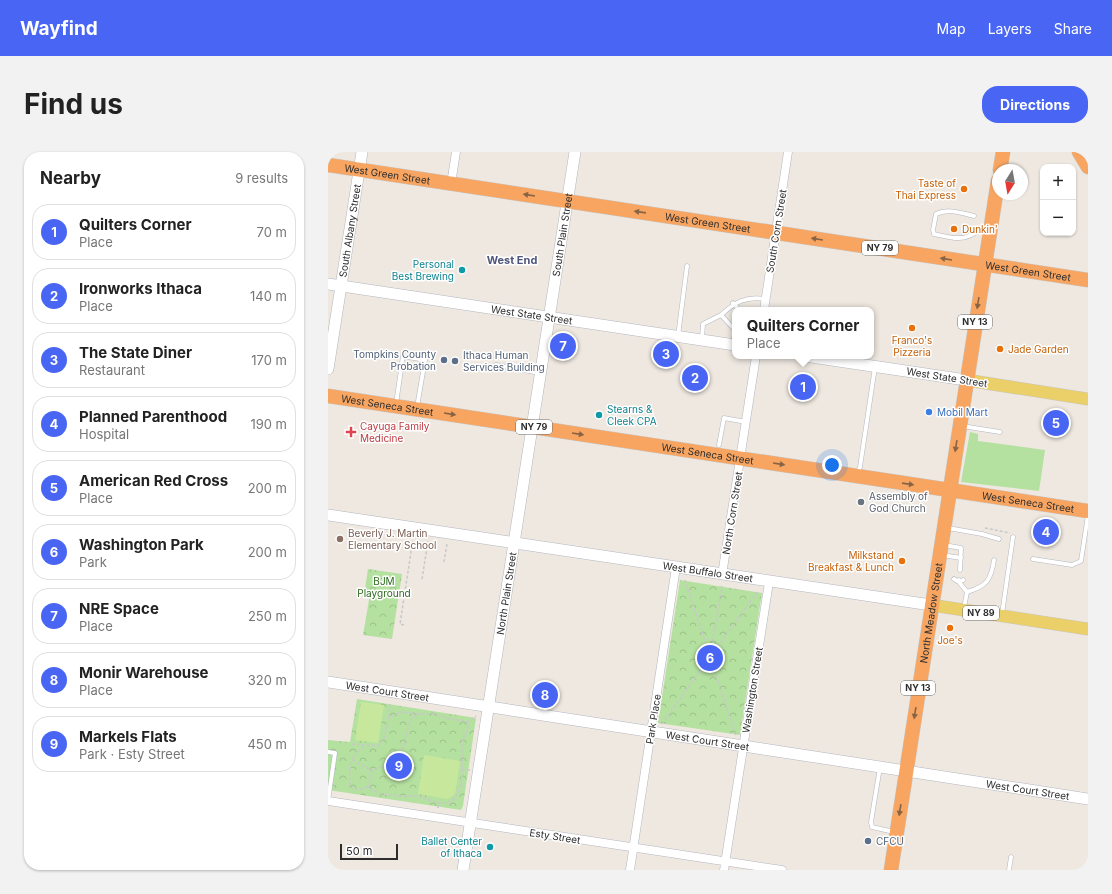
<!DOCTYPE html>
<html lang="en">
<head>
<meta charset="utf-8">
<style>
	:root { --surface:#fff; --page:#f2f2f2; --text:#222; --muted:#767676; --line:#e0e0e0; --accent:#4865f3 }
	body { margin:0; font-family:Inter,sans-serif; background:var(--page); color:var(--text) }
	.controls { position:absolute; right:12px; top:12px; display:grid; overflow:hidden; border-radius:8px; box-shadow:0 1px 3px #0004 }
	.controls button { width:36px; height:36px; display:grid; place-items:center; padding:0; border:0; border-bottom:1px solid var(--line); background:var(--surface); color:var(--text); font:20px sans-serif }
	.compass { position:absolute; left:664px; top:12px; width:36px; height:36px; border-radius:50%; background:var(--surface); box-shadow:0 1px 3px #0004; rotate:191deg }
	.scale { position:absolute; left:12px; bottom:10px; width:58px; box-sizing:border-box; padding-left:4px; border:2px solid #2d2d2d; border-top:0; font-size:11px; line-height:14px; white-space:nowrap; color:#2d2d2d; -webkit-text-stroke:3px #fff; paint-order:stroke }
	.you { position:absolute; left:504px; top:313px; width:14px; height:14px; margin:-10px; border:3px solid #fff; border-radius:50%; background:#1a73e8; box-shadow:0 0 0 6px #1a73e833 }
	.badge { display:grid; place-items:center; width:26px; height:26px; border-radius:50%; background:var(--accent); color:#fff; font-size:13px; font-weight:700 }
	.pin { position:absolute; translate:-50% -50%; border:2px solid #fff; box-shadow:0 1px 4px #0006 }
	.popup { position:absolute; left:404px; top:155px; width:142px; height:52px; box-sizing:border-box; display:grid; place-content:center; border-radius:8px; background:var(--surface); filter:drop-shadow(0 1px 3px #0005); font-size:13px; white-space:nowrap; color:var(--muted) }
	.popup b { font-size:15px; color:var(--text) }
	.popup::after { content:''; position:absolute; left:50%; top:100%; margin-left:-8px; border:8px solid transparent; border-top-color:var(--surface) }
	.list { margin:0; padding:0; list-style:none }
	h2 { display:flex; justify-content:space-between; align-items:center; height:52px; margin:0; padding:0 16px; font-size:17px }
	h2 small { font-size:13px; font-weight:400; color:var(--muted) }
	.list li { display:grid; grid-template-columns:26px 1fr auto; gap:12px; align-items:center; box-sizing:border-box; height:56px; margin:0 8px 8px; padding:0 8px; border:1px solid var(--line); border-radius:16px }
	.list b { display:block; font-size:15px; white-space:nowrap }
	.list p { margin:0; font-size:13px; white-space:nowrap; color:var(--muted) }
	.list em { font-size:13px; font-style:normal; color:var(--muted) }
	.map { position:relative; flex:none; width:760px; height:718px; overflow:hidden; border-radius:16px }
	header { display:flex; align-items:center; gap:24px; box-sizing:border-box; height:56px; padding:0 20px; background:var(--accent); color:#fff }
	header strong { font-size:19px }
	nav { display:flex; gap:22px; margin-inline-start:auto; font-size:14px }
	.intro { display:flex; align-items:center; justify-content:space-between; box-sizing:border-box; height:96px; padding:0 24px }
	h1 { margin:0; font-size:28px }
	.button { padding:10px 18px; border-radius:16px; background:var(--accent); color:#fff; font-size:14px; font-weight:700 }
	main { display:flex; gap:24px; padding:0 24px }
	aside { flex:1; background:var(--surface); border-radius:16px; box-shadow:0 1px 3px #0004 }
	.map>svg:first-child { display:block }
	.grass { fill:#b5e1a0 }
	.forest { fill:url(#forest-crowns) }
	.pitch { fill:#c7e89c }
	.lines { fill:none; stroke-linecap:round; stroke-linejoin:round }
	.lane-casing { stroke:#b3b6c0; stroke-width:5 }
	.street-casing { stroke:#b3b6c0; stroke-width:9 }
	.secondary-casing { stroke:#b3b6c0; stroke-width:12 }
	.primary-casing { stroke:#c8c8c8; stroke-width:13 }
	.highway-casing { stroke:#c8c8c8; stroke-width:15 }
	.path { stroke:#c8c8c8; stroke-width:1.5; stroke-dasharray:3 2; stroke-linecap:butt }
	.lane { stroke:#fff; stroke-width:4 }
	.street { stroke:#fff; stroke-width:8 }
	.secondary { stroke:#fff; stroke-width:11 }
	.primary { stroke:#ebcf68; stroke-width:12 }
	.highway { stroke:#f8a561; stroke-width:14 }
	.oneway { fill:#886344 }
	.food-dot { fill:#e8710a; stroke:#fff; stroke-width:1.5 }
	.culture-dot { fill:#0f9aa8; stroke:#fff; stroke-width:1.5 }
	.service-dot { fill:#5c6f8a; stroke:#fff; stroke-width:1.5 }
	.shop-dot { fill:#3f7fe0; stroke:#fff; stroke-width:1.5 }
	.health-dot { fill:#e0444e; stroke:#fff; stroke-width:1.5 }
	.worship-dot { fill:#6b7280; stroke:#fff; stroke-width:1.5 }
	.education-dot { fill:#8d6e63; stroke:#fff; stroke-width:1.5 }
	.labels { text-anchor:middle; stroke-width:3; stroke-linejoin:round; paint-order:stroke }
	.shield { fill:#fff; stroke:#6c6c6c; stroke-width:1 }
	.shield-label { font-size:9px; font-weight:bold; fill:#2d2d2d }
	.street-label { font-size:10px; fill:#2d2d2d; stroke:#fff }
	.food-label { font-size:10px; fill:#c56008; stroke:#fff; text-anchor:end }
	.culture-label { font-size:10px; fill:#0d838f; stroke:#fff; text-anchor:end }
	.service-label { font-size:10px; fill:#4e5e75; stroke:#fff; text-anchor:start }
	.shop-label { font-size:10px; fill:#366cbe; stroke:#fff; text-anchor:start }
	.health-label { font-size:10px; fill:#be3a42; stroke:#fff; text-anchor:start }
	.worship-label { font-size:10px; fill:#5b616d; stroke:#fff; text-anchor:start }
	.education-label { font-size:10px; fill:#785e54; stroke:#fff; text-anchor:start }
	.park-label { font-size:10px; fill:#2c691e; stroke:#fff }
	.neighbourhood-label { font-size:11px; font-weight:bold; fill:#4e567d; stroke:#fff }
</style>
</head>
<body>
<header>
<strong>Wayfind</strong>
<nav><a>Map</a><a>Layers</a><a>Share</a></nav>
</header>
<div class="intro"><h1>Find us</h1><a class="button">Directions</a></div>
<main>
<aside>
<h2>Nearby<small>9 results</small></h2>
<ul class="list">
<li><span class="badge">1</span><div><b>Quilters Corner</b><p>Place</p></div><em>70 m</em></li>
<li><span class="badge">2</span><div><b>Ironworks Ithaca</b><p>Place</p></div><em>140 m</em></li>
<li><span class="badge">3</span><div><b>The State Diner</b><p>Restaurant</p></div><em>170 m</em></li>
<li><span class="badge">4</span><div><b>Planned Parenthood</b><p>Hospital</p></div><em>190 m</em></li>
<li><span class="badge">5</span><div><b>American Red Cross</b><p>Place</p></div><em>200 m</em></li>
<li><span class="badge">6</span><div><b>Washington Park</b><p>Park</p></div><em>200 m</em></li>
<li><span class="badge">7</span><div><b>NRE Space</b><p>Place</p></div><em>250 m</em></li>
<li><span class="badge">8</span><div><b>Monir Warehouse</b><p>Place</p></div><em>320 m</em></li>
<li><span class="badge">9</span><div><b>Markels Flats</b><p>Park · Esty Street</p></div><em>450 m</em></li>
</ul>
</aside>
<div class="map">
<svg width="760" height="718" viewBox="0 0 760 718">
	<defs>
		<pattern id="forest-crowns" width="20" height="18" patternUnits="userSpaceOnUse"><rect width="20" height="18" fill="#b5e1a0"/><path d="M2 6a3 3 0 1 1 6 0M12 15a3 3 0 1 1 6 0" fill="none" stroke="#9cc18a"/></pattern>
	</defs>
	<rect width="100%" height="100%" fill="#eee8e0"/>
	<!-- grass -->
	<path class="grass" d="M642 280 650 282V289L717 298 711 339 633 330Z"/>
	<!-- forest -->
	<path class="forest" d="M40 417 74 422 64 487 35 483 42 442 37 437Z
		M352 428 434 441 412 583 330 571Z
		M29 547 148 566 135 654 133 658 0 638V588L22 590Z"/>
	<!-- pitch -->
	<path class="pitch" d="M33 550 56 553 50 591 27 588Z
		M96 603 132 609 127 642 120 647 90 642Z"/>
	<g class="lines">
		<defs>
			<path id="lane" d="M646 64C634 61 619 56 608 62L605 78 606 82C624 86 635 90 650 79L660 80
				M405 151 411 158
				M393 163C407 150 418 144 437 147
				M350 184 359 114
				M374 187 375 172 393 163 407 178
				M405 192 407 181
				M168 213 212 221
				M68 252 75 204 97 208 89 255
				M634 274 672 280
				M391 293 396 266 418 270
				M529 322 532 315 547 215
				M620 376 654 382 671 387
				M616 393 633 396 632 418
				M614 403 633 406
				M705 407 744 413 753 409 760 363
				M626 427 631 430 635 428
				M631 428V430L639 440
				M636 456 639 440C659 434 663 428 666 408
				M674 462 685 385
				M0 600 7 601 0 649
				M552 615 543 670 544 675 566 680
				M681 718 683 705"/>
			<path id="street" d="M123 32 128 0
				M436 158 460 0
				M394 423 428 204
				M0 649 454 718
				M302 718 348 415
				M396 718 441 430"/>
			<g id="secondary">
				<path id="s1" d="M0 132 407 193"/>
				<path d="M477 204 638 228"/>
				<path id="s2" d="M0 217 34 0"/>
				<path id="s3" d="M0 363 603 453"/>
				<path id="s4" d="M0 530 760 647"/>
				<path id="s5" d="M135 718 247 0"/>
			</g>
			<path id="primary" d="M638 228 760 247
				M603 453 760 477"/>
			<g id="highway">
				<path d="M751 0 760 15"/>
				<path id="s6" d="M0 13 760 128"/>
				<path d="M672 18 675 0"/>
				<path id="s7" d="M0 244 760 359"/>
				<path id="s8" d="M563 718 670 29"/>
			</g>
		</defs>
		<!-- lane casing -->
		<use href="#lane" class="lane-casing"/>
		<!-- street casing -->
		<use href="#street" class="street-casing"/>
		<!-- secondary casing -->
		<use href="#secondary" class="secondary-casing"/>
		<!-- primary casing -->
		<use href="#primary" class="primary-casing"/>
		<!-- highway casing -->
		<use href="#highway" class="highway-casing"/>
		<!-- path -->
		<path class="path" d="M657 376 682 381
			M116 410 119 392
			M94 427 100 389
			M357 428 408 584
			M76 473 72 472 85 387
			M382 504 394 434
			M89 562H107L122 567 138 569C144 579 133 583 134 594 134 608 138 649 117 651 107 652 97 645 87 644 69 643 55 646 40 635L44 619C53 614 63 613 70 605 81 593 75 572 89 562Z
			M61 565 62 551
			M139 571 148 564
			M334 572 430 439
			M24 592 50 594 56 586 61 565 74 560 89 562
			M36 595C33 597 29 600 27 603 22 610 20 628 23 635L28 638 40 635
			M25 608 44 619
			M134 617 142 618
			M110 656 111 650"/>
		<!-- lane -->
		<use href="#lane" class="lane"/>
		<!-- street -->
		<use href="#street" class="street"/>
		<!-- secondary -->
		<use href="#secondary" class="secondary"/>
		<!-- primary -->
		<use href="#primary" class="primary"/>
		<!-- highway -->
		<use href="#highway" class="highway"/>
	</g>
	<!-- one-way arrows -->
	<defs><path id="oneway-solid" d="M-6-.8H1V-3.2L6.5 0L1 3.2V.8H-6Z"/></defs>
	<g class="oneway">
		<use href="#oneway-solid" transform="translate(201 43) rotate(-171)"/>
		<use href="#oneway-solid" transform="translate(312 60) rotate(-172)"/>
		<use href="#oneway-solid" transform="translate(489 87) rotate(-171)"/>
		<use href="#oneway-solid" transform="translate(618 107) rotate(-171)"/>
		<use href="#oneway-solid" transform="translate(650 151) rotate(99)"/>
		<use href="#oneway-solid" transform="translate(122 262) rotate(9)"/>
		<use href="#oneway-solid" transform="translate(250 282) rotate(9)"/>
		<use href="#oneway-solid" transform="translate(628 294) rotate(99)"/>
		<use href="#oneway-solid" transform="translate(451 312) rotate(9)"/>
		<use href="#oneway-solid" transform="translate(580 332) rotate(8)"/>
		<use href="#oneway-solid" transform="translate(587 561) rotate(99)"/>
		<use href="#oneway-solid" transform="translate(572 658) rotate(99)"/>
	</g>
	<!-- markers -->
	<g class="food-dot">
		<circle cx="636" cy="37" r="4"/>
		<circle cx="626" cy="77" r="4"/>
		<circle cx="584" cy="176" r="4"/>
		<circle cx="672" cy="197" r="4"/>
		<circle cx="574" cy="409" r="4"/>
		<circle cx="622" cy="476" r="4"/>
	</g>
	<g class="culture-dot">
		<circle cx="134" cy="118" r="4"/>
		<circle cx="271" cy="263" r="4"/>
		<circle cx="162" cy="695" r="4"/>
	</g>
	<g class="service-dot">
		<circle cx="116" cy="208" r="4"/>
		<circle cx="127" cy="209" r="4"/>
		<circle cx="540" cy="689" r="4"/>
	</g>
	<circle class="shop-dot" cx="601" cy="260" r="4"/>
	<path class="health-dot" d="M21 274h4v4h4v4h-4v4h-4v-4h-4v-4h4z"/>
	<circle class="worship-dot" cx="533" cy="350" r="4"/>
	<circle class="education-dot" cx="12" cy="387" r="4"/>
	<g class="labels">
		<!-- shield labels -->
		<g class="shield">
			<rect x="534" y="89" width="36" height="14" rx="3"/>
			<rect x="630" y="163" width="34" height="14" rx="3"/>
			<rect x="188" y="268" width="36" height="14" rx="3"/>
			<rect x="635" y="454" width="36" height="14" rx="3"/>
			<rect x="573" y="529" width="34" height="14" rx="3"/>
		</g>
		<g class="shield-label">
			<text x="552" y="99">NY 79</text>
			<text x="647" y="173">NY 13</text>
			<text x="206" y="278">NY 79</text>
			<text x="653" y="464">NY 89</text>
			<text x="590" y="539">NY 13</text>
		</g>
		<!-- street labels -->
		<g class="street-label">
			<text dy="4" stroke="none"><textPath href="#s6" startOffset="60">West Green Street</textPath></text>
			<text dy="4" stroke="none"><textPath href="#s6" startOffset="384">West Green Street</textPath></text>
			<text dy="4" stroke="none"><textPath href="#s2" startOffset="140">South Albany Street</textPath></text>
			<text transform="translate(448 79) rotate(-81)" y="4">South Corn Street</text>
			<text dy="4" stroke="none"><textPath href="#s5" startOffset="643">South Plain Street</textPath></text>
			<text dy="4" stroke="none"><textPath href="#s6" startOffset="708">West Green Street</textPath></text>
			<text dy="4" stroke="none"><textPath href="#s1" startOffset="206">West State Street</textPath></text>
			<text transform="translate(619 225) rotate(9)" y="4">West State Street</text>
			<text dy="4" stroke="none"><textPath href="#s7" startOffset="60">West Seneca Street</textPath></text>
			<text dy="4" stroke="none"><textPath href="#s7" startOffset="384">West Seneca Street</textPath></text>
			<text dy="4" stroke="none"><textPath href="#s7" startOffset="708">West Seneca Street</textPath></text>
			<text transform="translate(404 361) rotate(-81)" y="4">North Corn Street</text>
			<text dy="4" stroke="none"><textPath href="#s3" startOffset="384">West Buffalo Street</textPath></text>
			<text dy="4" stroke="none"><textPath href="#s5" startOffset="280">North Plain Street</textPath></text>
			<text dy="4" stroke="none"><textPath href="#s8" startOffset="260">North Meadow Street</textPath></text>
			<text transform="translate(424 538) rotate(-81)" y="4">Washington Street</text>
			<text dy="4" stroke="none"><textPath href="#s4" startOffset="60">West Court Street</textPath></text>
			<text transform="translate(325 567) rotate(-81)" y="4">Park Place</text>
			<text dy="4" stroke="none"><textPath href="#s4" startOffset="384">West Court Street</textPath></text>
			<text dy="4" stroke="none"><textPath href="#s4" startOffset="708">West Court Street</textPath></text>
			<text transform="translate(227 684) rotate(9)" y="4">Esty Street</text>
		</g>
		<!-- food labels -->
		<g class="food-label">
			<text x="628" y="35">Taste of<tspan x="628" dy="12">Thai Express</tspan></text>
			<text x="634" y="81" text-anchor="start">Dunkin'</text>
			<text x="584" y="192" text-anchor="middle">Franco's<tspan x="584" dy="12">Pizzeria</tspan></text>
			<text x="680" y="201" text-anchor="start">Jade Garden</text>
			<text x="566" y="407">Milkstand<tspan x="566" dy="12">Breakfast &amp; Lunch</tspan></text>
			<text x="622" y="492" text-anchor="middle">Joe's</text>
		</g>
		<!-- culture labels -->
		<g class="culture-label">
			<text x="126" y="116">Personal<tspan x="126" dy="12">Best Brewing</tspan></text>
			<text x="279" y="261" text-anchor="start">Stearns &amp;<tspan x="279" dy="12">Cleek CPA</tspan></text>
			<text x="154" y="693">Ballet Center<tspan x="154" dy="12">of Ithaca</tspan></text>
		</g>
		<!-- service labels -->
		<g class="service-label">
			<text x="108" y="206" text-anchor="end">Tompkins County<tspan x="108" dy="12">Probation</tspan></text>
			<text x="135" y="207">Ithaca Human<tspan x="135" dy="12">Services Building</tspan></text>
			<text x="548" y="693">CFCU</text>
		</g>
		<!-- shop labels -->
		<g class="shop-label">
			<text x="609" y="264">Mobil Mart</text>
		</g>
		<!-- health labels -->
		<g class="health-label">
			<text x="32" y="278">Cayuga Family<tspan x="32" dy="12">Medicine</tspan></text>
		</g>
		<!-- worship labels -->
		<g class="worship-label">
			<text x="541" y="348">Assembly of<tspan x="541" dy="12">God Church</tspan></text>
		</g>
		<!-- education labels -->
		<g class="education-label">
			<text x="20" y="385">Beverly J. Martin<tspan x="20" dy="12">Elementary School</tspan></text>
		</g>
		<!-- park labels -->
		<g class="park-label">
			<text x="56" y="433">BJM<tspan x="56" dy="12">Playground</tspan></text>
		</g>
		<!-- neighbourhood labels -->
		<g class="neighbourhood-label">
			<text x="184" y="112">West End</text>
		</g>
	</g>
</svg>
<div class="controls">
<button>+</button>
<button>−</button>
</div>
<svg class="compass" viewBox="-18 -18 36 36"><path d="M0-13l5 13h-10z" fill="#e53935"/><path d="M0 13l5-13h-10z" fill="#767676"/></svg>
<div class="scale">50 m</div>
<div class="you"></div>
<div class="pin badge" style="left:475px;top:235px">1</div>
<div class="popup"><b>Quilters Corner</b>Place</div>
<div class="pin badge" style="left:367px;top:226px">2</div>
<div class="pin badge" style="left:338px;top:202px">3</div>
<div class="pin badge" style="left:718px;top:380px">4</div>
<div class="pin badge" style="left:728px;top:271px">5</div>
<div class="pin badge" style="left:382px;top:506px">6</div>
<div class="pin badge" style="left:235px;top:194px">7</div>
<div class="pin badge" style="left:217px;top:543px">8</div>
<div class="pin badge" style="left:71px;top:614px">9</div>
</div>
</main>
</body>
</html>
